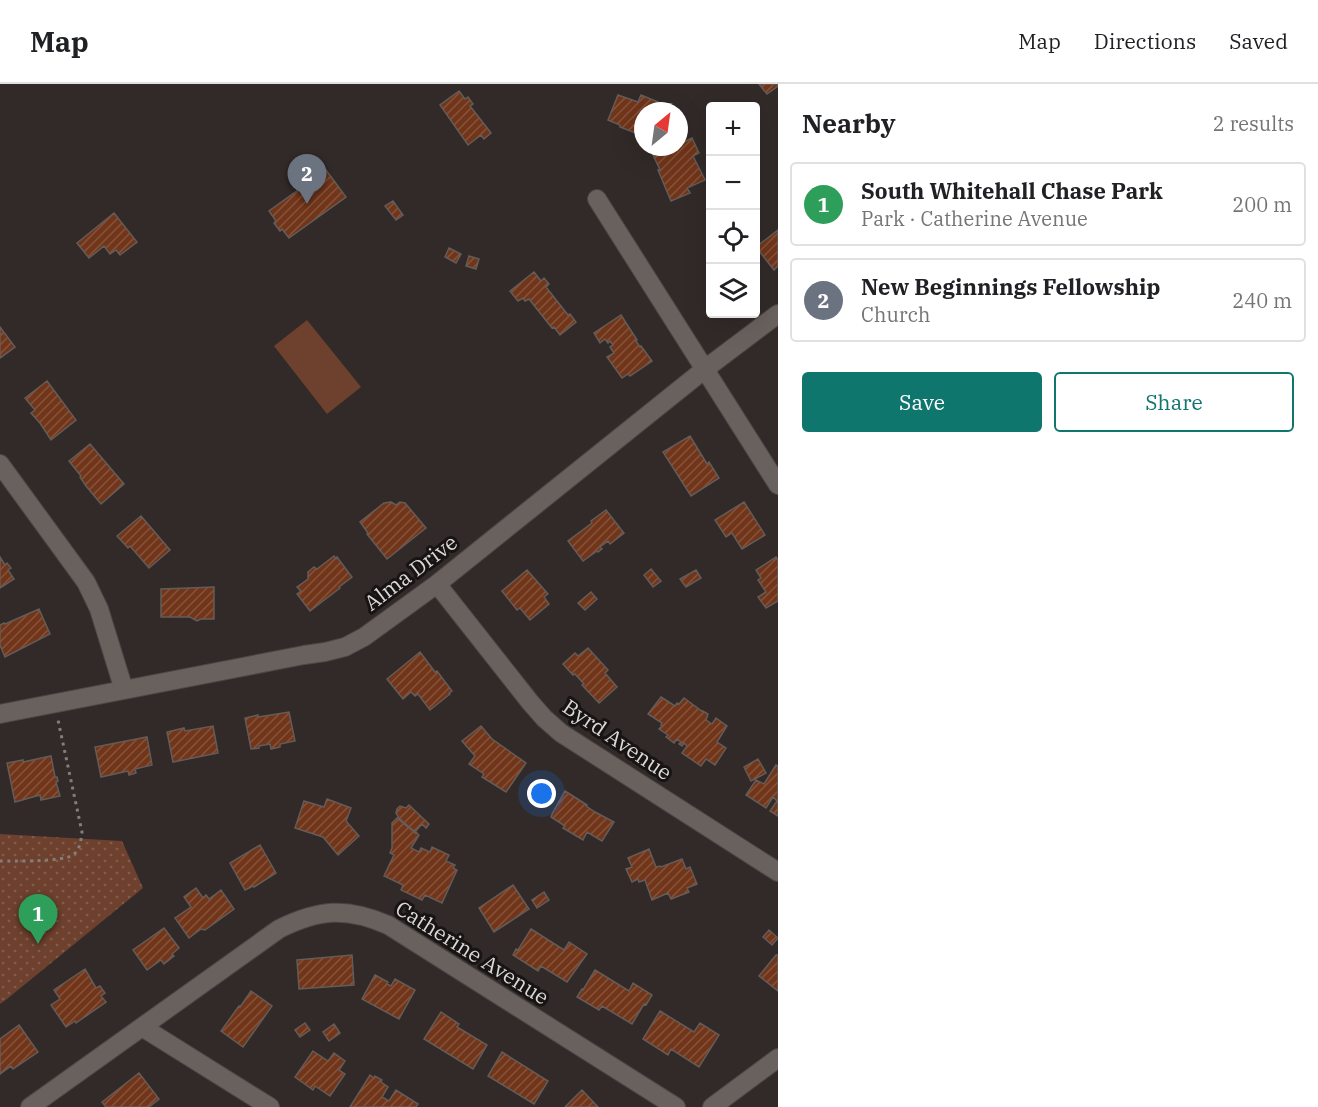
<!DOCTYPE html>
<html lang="en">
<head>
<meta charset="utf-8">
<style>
	:root { --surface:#fff; --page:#f6f6f6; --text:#202124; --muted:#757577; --line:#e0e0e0; --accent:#0f766e }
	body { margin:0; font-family:"IBM Plex Serif",serif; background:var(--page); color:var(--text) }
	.controls { position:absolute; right:18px; top:18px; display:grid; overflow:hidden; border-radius:6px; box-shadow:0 6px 24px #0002 }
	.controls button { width:54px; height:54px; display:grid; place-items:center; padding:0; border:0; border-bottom:2px solid var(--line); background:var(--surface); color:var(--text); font:30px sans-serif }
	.compass { position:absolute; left:634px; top:18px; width:54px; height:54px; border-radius:50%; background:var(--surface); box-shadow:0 6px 24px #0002; rotate:29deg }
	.you { position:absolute; left:542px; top:710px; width:21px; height:21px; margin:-15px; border:4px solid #fff; border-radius:50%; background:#1a73e8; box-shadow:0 0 0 9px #1a73e833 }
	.badge { display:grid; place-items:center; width:39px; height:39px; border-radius:50%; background:var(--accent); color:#fff; font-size:20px; font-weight:700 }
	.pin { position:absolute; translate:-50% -50px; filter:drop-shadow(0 2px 3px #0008) }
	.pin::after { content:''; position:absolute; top:32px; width:21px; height:18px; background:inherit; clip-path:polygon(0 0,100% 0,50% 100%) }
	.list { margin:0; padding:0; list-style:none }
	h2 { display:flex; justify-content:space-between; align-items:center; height:78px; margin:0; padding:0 24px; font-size:26px }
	h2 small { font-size:20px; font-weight:400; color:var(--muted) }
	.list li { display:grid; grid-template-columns:39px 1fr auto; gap:18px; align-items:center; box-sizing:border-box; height:84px; margin:0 12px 12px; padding:0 12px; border:2px solid var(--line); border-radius:6px }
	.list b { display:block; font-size:22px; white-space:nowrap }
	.list p { margin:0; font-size:20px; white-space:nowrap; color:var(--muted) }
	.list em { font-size:20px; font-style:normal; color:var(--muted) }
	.actions { display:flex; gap:12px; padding:18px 24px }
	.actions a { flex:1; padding:14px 0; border:2px solid var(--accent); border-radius:6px; text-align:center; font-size:21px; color:var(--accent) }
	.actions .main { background:var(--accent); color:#fff }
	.icon { flex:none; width:33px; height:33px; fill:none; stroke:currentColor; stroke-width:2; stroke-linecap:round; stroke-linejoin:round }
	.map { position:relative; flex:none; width:778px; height:1023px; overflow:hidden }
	header { display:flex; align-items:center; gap:36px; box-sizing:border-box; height:84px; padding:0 30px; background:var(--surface); border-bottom:2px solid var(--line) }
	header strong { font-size:28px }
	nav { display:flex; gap:33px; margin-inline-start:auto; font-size:21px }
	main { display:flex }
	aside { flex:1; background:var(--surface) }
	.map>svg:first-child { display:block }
	.park { fill:url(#park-dots) }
	.pitch { fill:#6e402e }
	.building { fill:url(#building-hatch); stroke:#635c59; stroke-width:1.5 }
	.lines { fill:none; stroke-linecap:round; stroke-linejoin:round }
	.minor-casing { stroke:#4c4644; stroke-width:20 }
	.path { stroke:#837e7c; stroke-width:3; stroke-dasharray:3 4.5; stroke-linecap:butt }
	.minor { stroke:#69615e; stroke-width:18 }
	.labels { text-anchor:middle; stroke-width:6; stroke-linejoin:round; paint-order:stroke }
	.street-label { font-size:21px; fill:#dcd8d7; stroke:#171413 }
</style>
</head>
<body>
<header>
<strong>Map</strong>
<nav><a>Map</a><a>Directions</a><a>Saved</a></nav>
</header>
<main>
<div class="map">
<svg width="778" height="1023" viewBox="0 0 778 1023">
	<defs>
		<pattern id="park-dots" width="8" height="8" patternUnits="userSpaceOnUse" patternTransform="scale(1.5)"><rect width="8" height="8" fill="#6e402e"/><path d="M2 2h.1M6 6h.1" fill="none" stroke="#825b4c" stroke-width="1.8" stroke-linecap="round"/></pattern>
		<pattern id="building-hatch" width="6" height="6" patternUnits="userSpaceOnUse" patternTransform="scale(1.5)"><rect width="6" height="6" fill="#71351a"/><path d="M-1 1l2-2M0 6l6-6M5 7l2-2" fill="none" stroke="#85523b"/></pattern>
	</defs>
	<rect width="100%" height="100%" fill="#312a28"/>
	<!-- park -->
	<path class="park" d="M0 750 122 757 143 804 7 915 0 920Z"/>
	<!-- pitch -->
	<path class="pitch" d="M307 236 361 303 327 330 274 262Z"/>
	<!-- building -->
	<path class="building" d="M759 0H778V2L767 10Z
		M459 7 465 15 468 13 473 20 470 22 491 49 484 55 481 51 468 61 440 21Z
		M618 11 638 18 641 11 658 18 655 27H643V52L620 43V41L608 36Z
		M692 54 699 69 693 72 705 96 687 104 690 109 671 117 658 86H660L653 71 672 63H679V60Z
		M326 86 346 113 289 154 282 145 280 147 274 139 276 137 269 127Z
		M393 117 403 131 396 136 385 122Z
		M114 129 137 158 120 171 116 166 110 170 104 162 89 174 77 159Z
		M778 146V182L774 186 756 163Z
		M449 164 461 170 456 179 445 173Z
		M469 172 479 175 476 185 466 182Z
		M534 188 541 197 544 194 549 200 546 203 568 231 570 230 576 238 560 251 554 243 552 244 529 215 525 217 523 214 518 217 510 207Z
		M621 231 637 256 636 257 640 263 641 262 652 277 630 292 628 290 622 294 607 273 614 269 610 263 613 261 610 257 608 259 605 255 600 259 594 249Z
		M0 243 15 263 0 274Z
		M47 297 76 336 51 356 40 339 31 329 35 326 25 314Z
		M690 352 707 380 709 378 719 394 691 412 663 368Z
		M90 360 124 400 101 420 86 402 80 393 81 392 69 377Z
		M391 418 396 421 400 418 405 419 426 444 387 475 367 450 368 449 360 438 384 419Z
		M744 418 765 451 742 465 732 449 726 453 715 436Z
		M606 426 624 449 610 460 608 457 600 463 602 465 598 468 597 467 583 477 568 457 592 439 591 437Z
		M141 432 170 466 149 484 130 462 128 464 117 452Z
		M334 472 336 475 337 473 352 493 339 503 340 504 310 527 297 510 301 507 297 503 308 495V488L314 483 317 485Z
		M0 473 5 481 7 479 11 484 8 486 14 495 0 504Z
		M776 473 778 476V517L766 524 758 513 766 508 758 496 761 494 756 486Z
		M651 485 661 497 653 503 644 491Z
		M527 486 548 510 544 513 549 520 530 536 520 524 517 526 502 507Z
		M696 486 701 494 686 503 680 495Z
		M214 503V535H201L197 537 190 533H161V505Z
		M591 508 597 515 585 526 578 519Z
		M39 525 50 550 5 573 0 561V541L4 539 5 540Z
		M588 564 608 586 605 589 617 603 599 619 582 601 584 600 575 590 573 591 563 580 575 569 578 572Z
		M420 568 435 588 437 587 452 607 449 609 450 610 430 626 418 610 415 612 411 608 403 615 387 595Z
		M661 613 675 622 677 619 679 620 684 614 703 628V627L708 630 706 636 712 640 716 634 727 642 717 658 726 664 715 681 706 675 701 682 682 669 687 662 684 659 682 662 679 660 681 658 677 655 674 659 666 653 668 651 659 645 662 642 661 641 662 639 648 630Z
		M289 628 295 657 280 660V663L271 665 270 660 259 662V664L251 665 245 634 258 631V633Z
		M213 642 218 669 173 678 167 648 184 644 185 647Z
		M481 642 492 655 526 679 506 708 482 693 484 690 469 680 475 672 462 657Z
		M147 653 152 681 135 685 136 689 129 691 128 687 101 693 95 663Z
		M51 672 55 693H57L58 697 56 698 60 712 41 716 40 711 15 718 7 679 23 676V678Z
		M758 675 766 689 751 697 744 683Z
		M776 681 778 682V732L770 727 777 717 773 713 766 724 746 711 756 696 764 700Z
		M565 707 587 721 586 722 595 728 614 738 602 757 587 748 583 756 563 744 565 742 551 733 553 728Z
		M327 715 351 724 346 737 359 752 338 771 323 753 295 744 304 717 324 723Z
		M409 721 429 740 426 744 422 740 415 748 399 734 396 729 397 725 400 722 406 724Z
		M397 734 415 749 416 748 419 751 411 764 419 768 421 764 430 768 432 763 449 771 446 777 455 781 453 784 457 786 442 819 425 811 422 816 401 806 403 801 384 792 394 771 390 769 392 764V739Z
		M260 761 276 789 254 803 253 802 245 806 230 779Z
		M649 765 656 783 660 782 661 783 682 775 686 785 690 783 697 800 687 804 689 808 671 815 668 809 652 816 645 796 639 798 638 795 632 798 626 785 632 783 628 774Z
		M513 801 529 825 494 848 479 824Z
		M196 804 203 814 206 811 209 815 221 806 234 825 205 846 201 845 189 854 175 834 191 823 184 813Z
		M544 808 549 816 537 824 532 816Z
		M164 844 179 864 172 870 174 872 164 880 161 876 147 886 133 866Z
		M531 845 564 866 569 858 587 870 567 898 541 882 538 887 513 871 516 865 518 866Z
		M769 846 778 854 772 861 763 853Z
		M352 871 354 901 299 905 297 876Z
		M776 871H778V907L759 892Z
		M85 885 96 904 100 902 105 909 101 912 106 918 76 939 75 937 66 943 51 921 60 915 54 906Z
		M595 886 629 907 633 899 652 911 646 921 644 920 632 940 602 922 599 926 577 913 582 905 583 906Z
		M375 891 388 898 387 900 391 902 395 895 415 906 399 935 362 915Z
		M251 907 272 922 243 963 221 947 239 922 240 923Z
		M660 927 694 948 700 939 719 951 699 983 671 965 668 971 643 955Z
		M441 928 459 940 457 943 487 961 473 985 424 955Z
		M305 939 310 946 300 953 295 946Z
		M334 940 340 949 329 957 323 948Z
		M19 941 38 968 13 985 11 982 0 990V955Z
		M313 967 328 977 334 969 345 977 339 986 345 990 330 1012 315 1002 313 1006 295 993Z
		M502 968 548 997 534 1020 488 992Z
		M139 989 159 1015 149 1023H106L102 1018Z
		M370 991 374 994 375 992 382 996 381 998 388 1003 382 1013 389 1017 396 1006 418 1020 416 1023H350Z
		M582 1006 598 1023H565Z"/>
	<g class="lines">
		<defs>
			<path id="minor" d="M597 115 778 401
				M0 380 86 498 99 525 124 606
				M437 500 530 618 544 634 561 649 778 788
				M0 630 304 571 325 568 345 563 364 553 437 500 705 285 778 230
				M142 943 270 1023
				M30 1023 279 845C319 825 347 823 388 841L676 1023
				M712 1023 778 974"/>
		</defs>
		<!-- minor casing -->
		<use href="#minor" class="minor-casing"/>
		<!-- path -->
		<path class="path" d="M0 777C14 777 63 778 73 771 80 766 81 756 82 748L58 636"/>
		<!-- minor -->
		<use href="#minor" class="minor"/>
	</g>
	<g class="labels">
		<!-- street labels -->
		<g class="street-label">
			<text transform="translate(411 489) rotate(-37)" y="7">Alma Drive</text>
			<text transform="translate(617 656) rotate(34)" y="7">Byrd Avenue</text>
			<text transform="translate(472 869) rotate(32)" y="7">Catherine Avenue</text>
		</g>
	</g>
</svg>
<div class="controls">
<button>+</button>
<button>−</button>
<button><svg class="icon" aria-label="locate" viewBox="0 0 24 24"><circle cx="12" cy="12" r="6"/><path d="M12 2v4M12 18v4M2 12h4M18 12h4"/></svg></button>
<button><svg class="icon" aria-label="layers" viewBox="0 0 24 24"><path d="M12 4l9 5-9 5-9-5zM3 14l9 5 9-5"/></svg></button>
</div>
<svg class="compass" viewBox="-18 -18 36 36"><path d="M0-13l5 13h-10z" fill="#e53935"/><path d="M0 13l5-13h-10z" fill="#757577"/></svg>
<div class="you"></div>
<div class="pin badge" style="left:38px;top:860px;background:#2e9e5b">1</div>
<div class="pin badge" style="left:307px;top:120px;background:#6b7280">2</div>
</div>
<aside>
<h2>Nearby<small>2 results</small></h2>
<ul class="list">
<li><span class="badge" style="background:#2e9e5b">1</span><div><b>South Whitehall Chase Park</b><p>Park · Catherine Avenue</p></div><em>200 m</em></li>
<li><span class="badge" style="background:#6b7280">2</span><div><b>New Beginnings Fellowship</b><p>Church</p></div><em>240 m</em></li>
</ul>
<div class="actions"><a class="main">Save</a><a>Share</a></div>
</aside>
</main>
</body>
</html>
